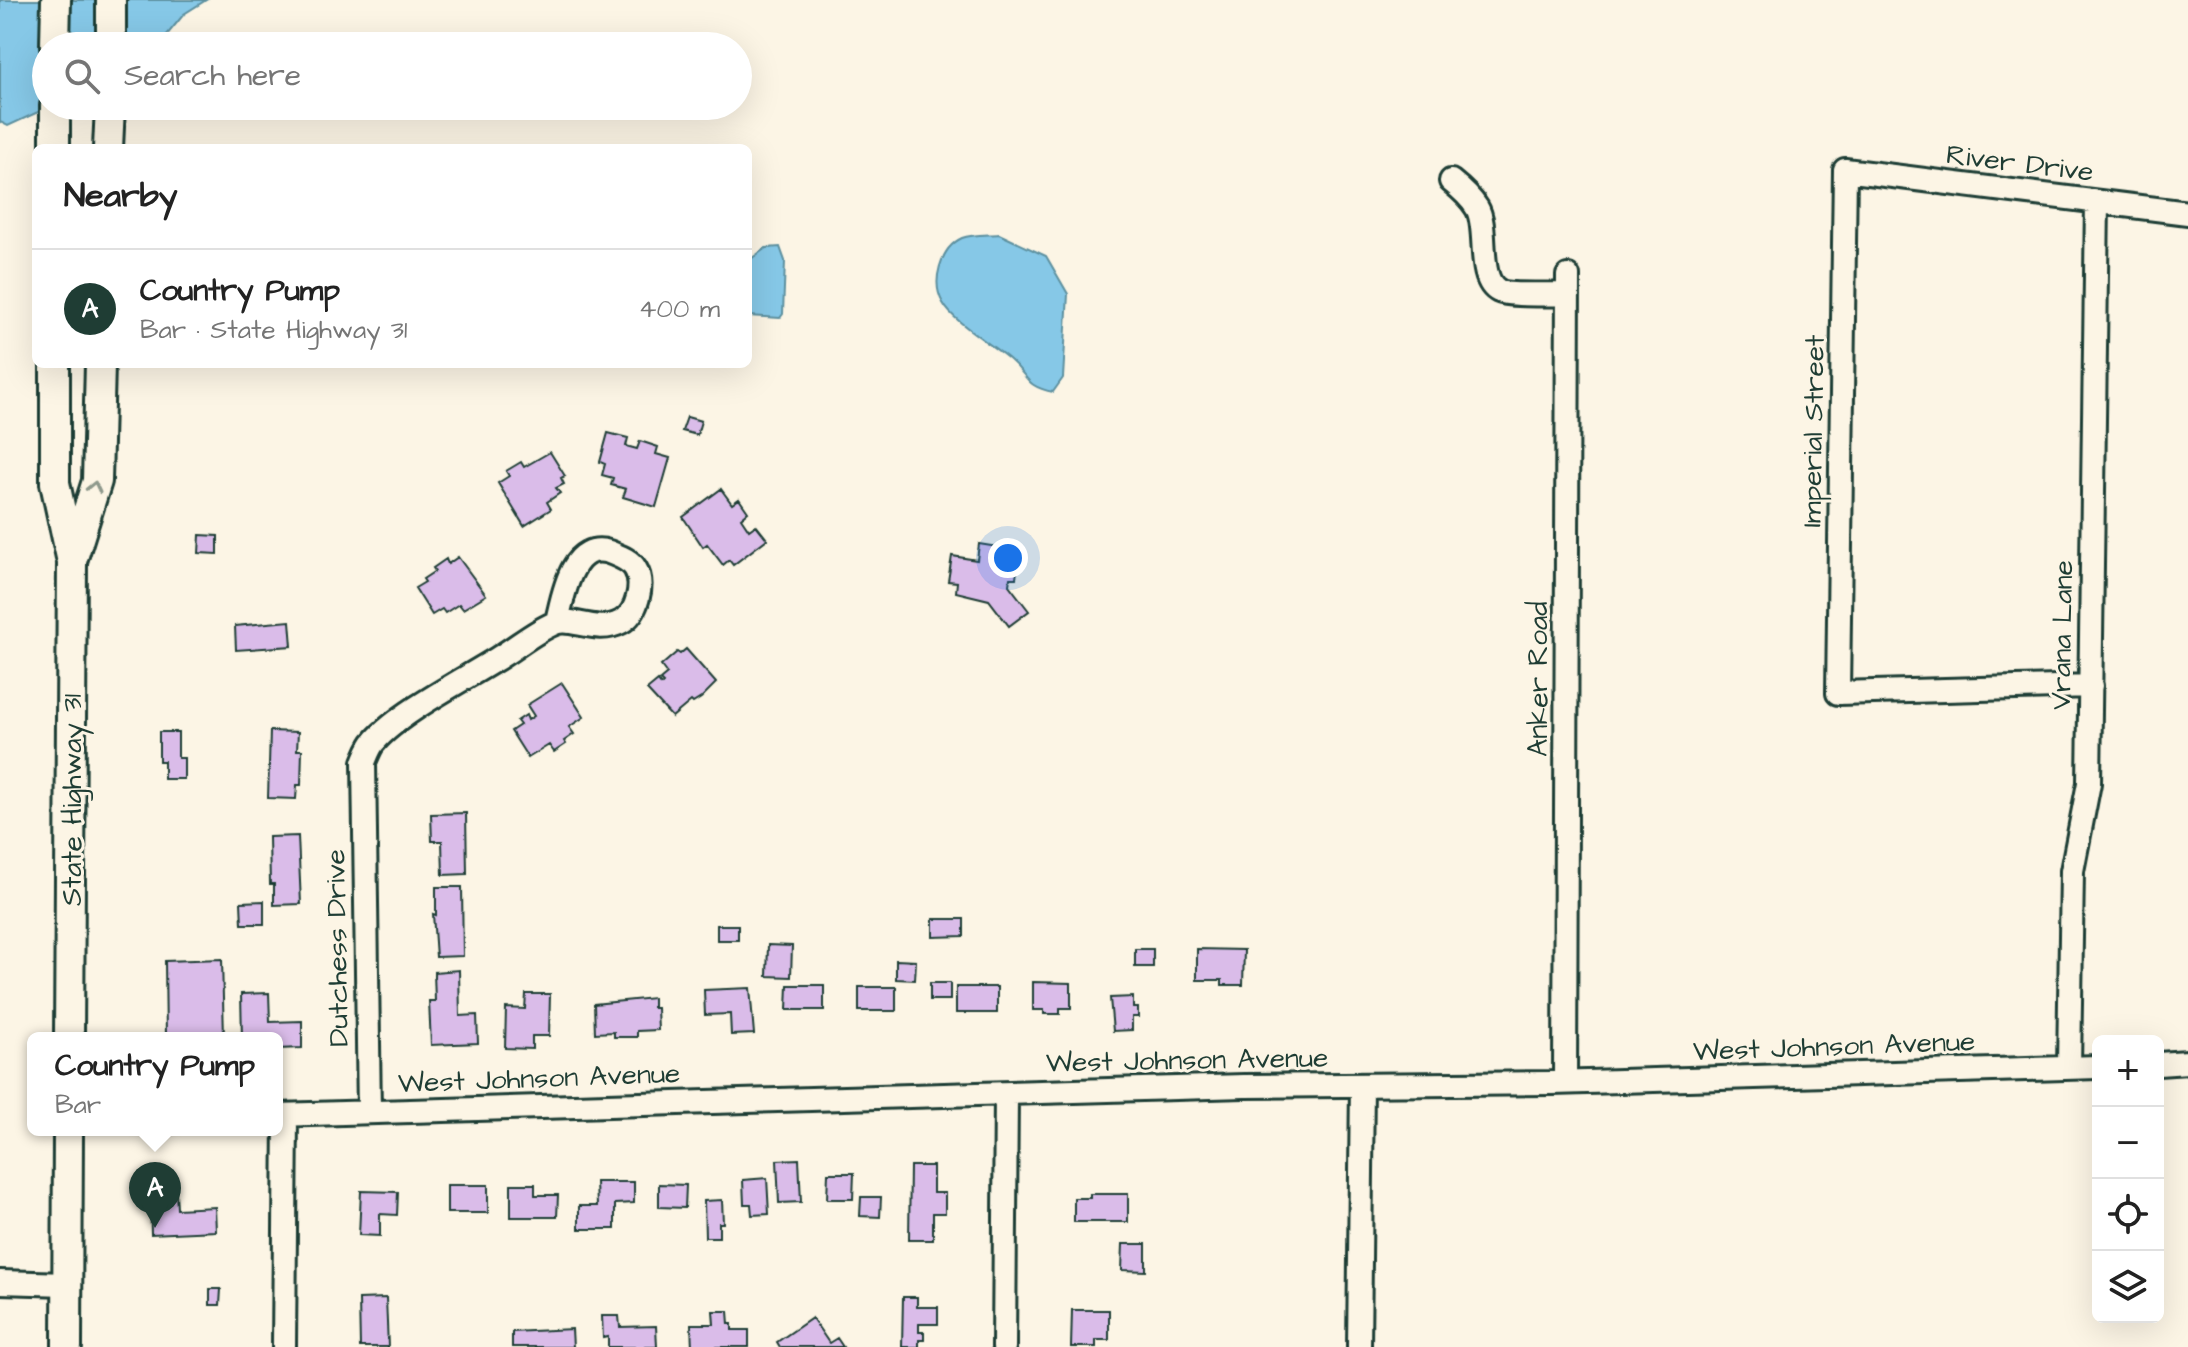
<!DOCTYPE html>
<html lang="en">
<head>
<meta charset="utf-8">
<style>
	:root { --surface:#fff; --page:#f2f2f2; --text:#222; --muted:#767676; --line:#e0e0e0; --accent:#1f3d34 }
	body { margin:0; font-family:"Architects Daughter",sans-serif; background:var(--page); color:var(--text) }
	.controls { position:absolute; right:24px; bottom:24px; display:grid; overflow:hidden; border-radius:12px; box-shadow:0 8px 32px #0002 }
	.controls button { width:72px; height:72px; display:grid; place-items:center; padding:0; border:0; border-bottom:2px solid var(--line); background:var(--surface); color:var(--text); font:40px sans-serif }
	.you { position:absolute; left:1008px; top:558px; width:28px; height:28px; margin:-20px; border:6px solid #fff; border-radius:50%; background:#1a73e8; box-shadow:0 0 0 12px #1a73e833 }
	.badge { display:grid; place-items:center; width:52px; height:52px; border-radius:50%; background:var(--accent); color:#fff; font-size:26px; font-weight:700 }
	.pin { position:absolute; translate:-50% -66px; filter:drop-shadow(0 2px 4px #0008) }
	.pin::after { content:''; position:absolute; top:42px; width:28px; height:24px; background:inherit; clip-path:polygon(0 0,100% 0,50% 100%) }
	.popup { position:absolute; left:27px; top:1032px; width:256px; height:104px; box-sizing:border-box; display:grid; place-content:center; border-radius:12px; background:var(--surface); filter:drop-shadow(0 2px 6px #0005); font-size:26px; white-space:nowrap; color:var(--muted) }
	.popup b { font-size:30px; color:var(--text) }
	.popup::after { content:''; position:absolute; left:50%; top:100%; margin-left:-16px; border:16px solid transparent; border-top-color:var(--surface) }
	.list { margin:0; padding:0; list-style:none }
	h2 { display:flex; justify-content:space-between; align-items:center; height:104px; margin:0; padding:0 32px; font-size:34px }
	h2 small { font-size:26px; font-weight:400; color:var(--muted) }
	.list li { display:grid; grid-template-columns:52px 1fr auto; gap:24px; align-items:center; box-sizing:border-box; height:120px; padding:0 32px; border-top:2px solid var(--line) }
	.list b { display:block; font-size:30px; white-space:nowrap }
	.list p { margin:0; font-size:26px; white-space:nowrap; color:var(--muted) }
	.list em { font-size:26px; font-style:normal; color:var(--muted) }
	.icon { flex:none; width:44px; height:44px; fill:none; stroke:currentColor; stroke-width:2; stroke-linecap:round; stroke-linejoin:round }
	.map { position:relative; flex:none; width:2188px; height:1347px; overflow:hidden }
	.search { position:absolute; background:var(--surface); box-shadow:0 8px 32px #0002; left:32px; top:32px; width:720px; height:88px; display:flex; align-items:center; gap:20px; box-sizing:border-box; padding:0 28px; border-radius:44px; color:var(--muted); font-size:30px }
	.panel { position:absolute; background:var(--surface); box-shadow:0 8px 32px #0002; left:32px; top:144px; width:720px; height:224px; border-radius:12px }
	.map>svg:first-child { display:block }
	.water { fill:#86c8e7; stroke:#5d909f; stroke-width:2 }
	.building { fill:#dabce9; stroke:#1f3d34; stroke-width:2 }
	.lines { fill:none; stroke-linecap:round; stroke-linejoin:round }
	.minor-casing { stroke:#1f3d34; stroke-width:28 }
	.major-casing { stroke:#1f3d34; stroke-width:34 }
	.minor { stroke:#fcf5e5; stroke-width:22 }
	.major { stroke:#fcf5e5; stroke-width:28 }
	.oneway { stroke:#8e998c }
	.labels { text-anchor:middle; stroke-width:6; stroke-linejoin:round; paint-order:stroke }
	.street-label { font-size:28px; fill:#1f3d34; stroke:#fcf5e5 }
</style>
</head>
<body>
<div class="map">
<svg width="2188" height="1347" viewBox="0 0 2188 1347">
	<rect width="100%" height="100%" fill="#fcf5e5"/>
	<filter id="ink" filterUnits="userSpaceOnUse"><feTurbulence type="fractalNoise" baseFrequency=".0125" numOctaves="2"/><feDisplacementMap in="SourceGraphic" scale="16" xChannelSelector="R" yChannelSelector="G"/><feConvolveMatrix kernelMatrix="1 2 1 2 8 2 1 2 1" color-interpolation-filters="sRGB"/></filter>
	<g filter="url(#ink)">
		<!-- water -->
		<path class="water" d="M0 0H206L184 14 158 46H46V106H51L8 126 0 122Z
			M999 234 1046 256 1068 294 1063 378 1053 392C1024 386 1030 377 1010 360 993 345 953 322 943 303 931 283 940 248 962 238 972 234 989 235 999 234Z
			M780 247 785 261 783 314 780 318 748 316V261L766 248Z"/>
		<!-- building -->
		<path class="building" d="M687 417 701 421 697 435 682 431Z
			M608 433 628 438 626 446 637 449 640 441 658 447 656 454 670 458 656 507 623 497 626 489 611 485 613 478 602 475 605 464 600 462Z
			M550 452 565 476 561 478 564 484 556 488 560 493 547 502 551 509 524 526 498 483 509 476 506 471 521 462 524 467Z
			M721 489 732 504 739 499 748 512 741 518 749 530 756 525 767 539 733 565 729 560 723 565 707 544 703 547 683 517Z
			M200 535 218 536V554L199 553Z
			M979 544 998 547 996 559 1018 563 1016 578H1010L1009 585 1029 611 1009 626 989 600 956 592 957 582 948 581 952 556 977 560Z
			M458 557 486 595 463 609 459 604 445 613 442 609 432 615 415 588 425 582 423 579 435 571 433 568 446 559 448 564Z
			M290 621 292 646 236 650 235 626Z
			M686 649 716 683 701 698 693 703 691 701 672 717 647 690 658 681 661 685 663 683 660 680 667 674 661 666 677 652 680 654Z
			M562 683 584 717 569 727 574 734 564 741 566 744 554 752 549 745 528 758 511 731 520 725 517 721 526 715 528 720 534 716 527 705Z
			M270 731 298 732 297 750H302L301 785H297L296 799 268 798Z
			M159 732H178V758H184V779H164V761H159Z
			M466 813 467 874 443 875 442 841H432L431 814Z
			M298 836 301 904 274 905V884H270L269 837Z
			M436 887H462L463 956 436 957 433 914 436 915Z
			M264 901V924H242L241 902Z
			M933 919H964V936L933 937Z
			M717 925H738V940H717Z
			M768 945 792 946 791 977 767 976Z
			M1135 949H1153V967H1135Z
			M1197 949 1244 950 1243 985H1222V980H1197Z
			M222 959 224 1038H166L165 961Z
			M896 960 916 961 915 980 896 979Z
			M459 970 460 1016 477 1015 478 1043 431 1045 429 1001H435L434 972Z
			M1033 982 1071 983V1008H1060V1014H1044V1010H1033Z
			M930 983H950V1000H930Z
			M788 985H824V1010H787Z
			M859 987H896V1011H859Z
			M956 987H997V1013H956Z
			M750 988 754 1034 731 1035 730 1014 705 1015 704 990Z
			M269 993 270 1022 302 1021V1048L277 1049V1038H242L241 994Z
			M526 994H550L549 1036H532V1049L505 1048 506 1008 525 1009Z
			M1133 997V1008H1138V1017H1132V1030L1113 1031 1110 998Z
			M653 998V1008H657L658 1030 637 1031V1037H614V1032L595 1033 594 1004Z
			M799 1159 801 1202 779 1203 777 1160Z
			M910 1166H933V1193H945V1213H933V1240H909Z
			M828 1173H854L853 1199H827Z
			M767 1178 769 1214 752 1215 751 1204H744L743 1180Z
			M596 1182H634V1203L615 1204V1229H579V1206H597Z
			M511 1184H535V1195H558L557 1217H511Z
			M659 1184 686 1185 685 1208 659 1207Z
			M447 1185H488V1213H447Z
			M361 1191 398 1192 397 1215 380 1214V1236L359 1235Z
			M176 1192 177 1209 215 1207 216 1231 151 1234 150 1193Z
			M1090 1194H1128V1222H1074V1198H1090Z
			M861 1197H881L880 1217 860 1216Z
			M722 1200 723 1223H719V1237H705L704 1201Z
			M1123 1244H1146V1271L1122 1270Z
			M210 1289H221L220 1305H210Z
			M903 1297H917V1307H938V1324H919V1332H924V1340H919V1347H902Z
			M386 1298 388 1347H360L359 1299Z
			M1072 1310H1109V1340H1096V1347H1071Z
			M713 1311H728L729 1324H732V1330H749V1347H692L691 1324H714Z
			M602 1316H619L620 1327 656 1326 657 1347H608V1337L603 1338Z
			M812 1318 829 1343 837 1338 843 1347H780L777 1342Z
			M572 1329 573 1347H512V1332Z"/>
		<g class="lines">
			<defs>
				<path id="minor" d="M1451 181C1461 189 1471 198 1477 208 1489 228 1476 280 1499 291 1508 296 1555 294 1568 294
					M2091 686 1838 693 1845 170 2188 213
					M2158 1064 2188 1062
					M2069 1068 2072 871 2089 783 2097 202
					M1565 1082 1568 276
					M369 1112 364 762C367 755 370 746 375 741 400 712 469 677 503 655 519 645 537 630 555 623 571 616 597 635 621 622 637 614 645 584 635 568 629 559 618 556 609 552 571 540 563 597 557 621
					M277 1115 1244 1086 1553 1083 2098 1067
					M0 1282 67 1284
					M284 1347 286 1115
					M1004 1347 1006 1094
					M1359 1347 1362 1085"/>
				<path id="major" d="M55 46 56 0
					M111 46V0
					M55 148V106
					M108 148 110 106
					M55 364V483L72 562 69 1038
					M72 561 97 481 100 364
					M67 1347 68 1130"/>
			</defs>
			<!-- minor casing -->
			<use href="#minor" class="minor-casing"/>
			<!-- major casing -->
			<use href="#major" class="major-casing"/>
			<!-- minor -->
			<use href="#minor" class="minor"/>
			<!-- major -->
			<use href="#major" class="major"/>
		</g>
		<!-- one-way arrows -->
		<defs><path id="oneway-chevron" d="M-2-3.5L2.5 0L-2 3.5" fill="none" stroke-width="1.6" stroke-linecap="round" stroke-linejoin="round" transform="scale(2)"/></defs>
		<use class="oneway" href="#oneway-chevron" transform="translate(94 487) rotate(-77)"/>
	</g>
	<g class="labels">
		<!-- street labels -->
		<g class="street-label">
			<text transform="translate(2020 162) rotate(7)" y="10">River Drive</text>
			<text transform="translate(1812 431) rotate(-89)" y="10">Imperial Street</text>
			<text transform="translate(2061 635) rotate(-89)" y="10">Vrana Lane</text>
			<text transform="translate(1537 679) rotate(-90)" y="10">Anker Road</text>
			<text transform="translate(71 800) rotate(-90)" y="10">State Highway 31</text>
			<text transform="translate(336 948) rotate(-91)" y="10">Dutchess Drive</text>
			<text transform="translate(1834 1045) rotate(-2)" y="10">West Johnson Avenue</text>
			<text transform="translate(1187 1059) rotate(-1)" y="10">West Johnson Avenue</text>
			<text transform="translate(539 1077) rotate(-2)" y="10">West Johnson Avenue</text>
		</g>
	</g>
</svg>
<div class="controls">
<button>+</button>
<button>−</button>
<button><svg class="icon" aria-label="locate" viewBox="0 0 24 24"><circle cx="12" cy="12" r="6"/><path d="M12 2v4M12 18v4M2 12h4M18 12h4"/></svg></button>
<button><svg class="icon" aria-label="layers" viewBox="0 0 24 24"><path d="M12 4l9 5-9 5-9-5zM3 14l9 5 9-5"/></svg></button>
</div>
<div class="you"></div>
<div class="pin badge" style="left:155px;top:1228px">A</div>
<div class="popup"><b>Country Pump</b>Bar</div>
<div class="search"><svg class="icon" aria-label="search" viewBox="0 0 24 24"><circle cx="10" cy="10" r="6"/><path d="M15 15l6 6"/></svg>Search here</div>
<section class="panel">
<h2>Nearby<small></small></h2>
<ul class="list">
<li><span class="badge">A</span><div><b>Country Pump</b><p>Bar · State Highway 31</p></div><em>400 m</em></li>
</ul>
</section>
</div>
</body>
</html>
